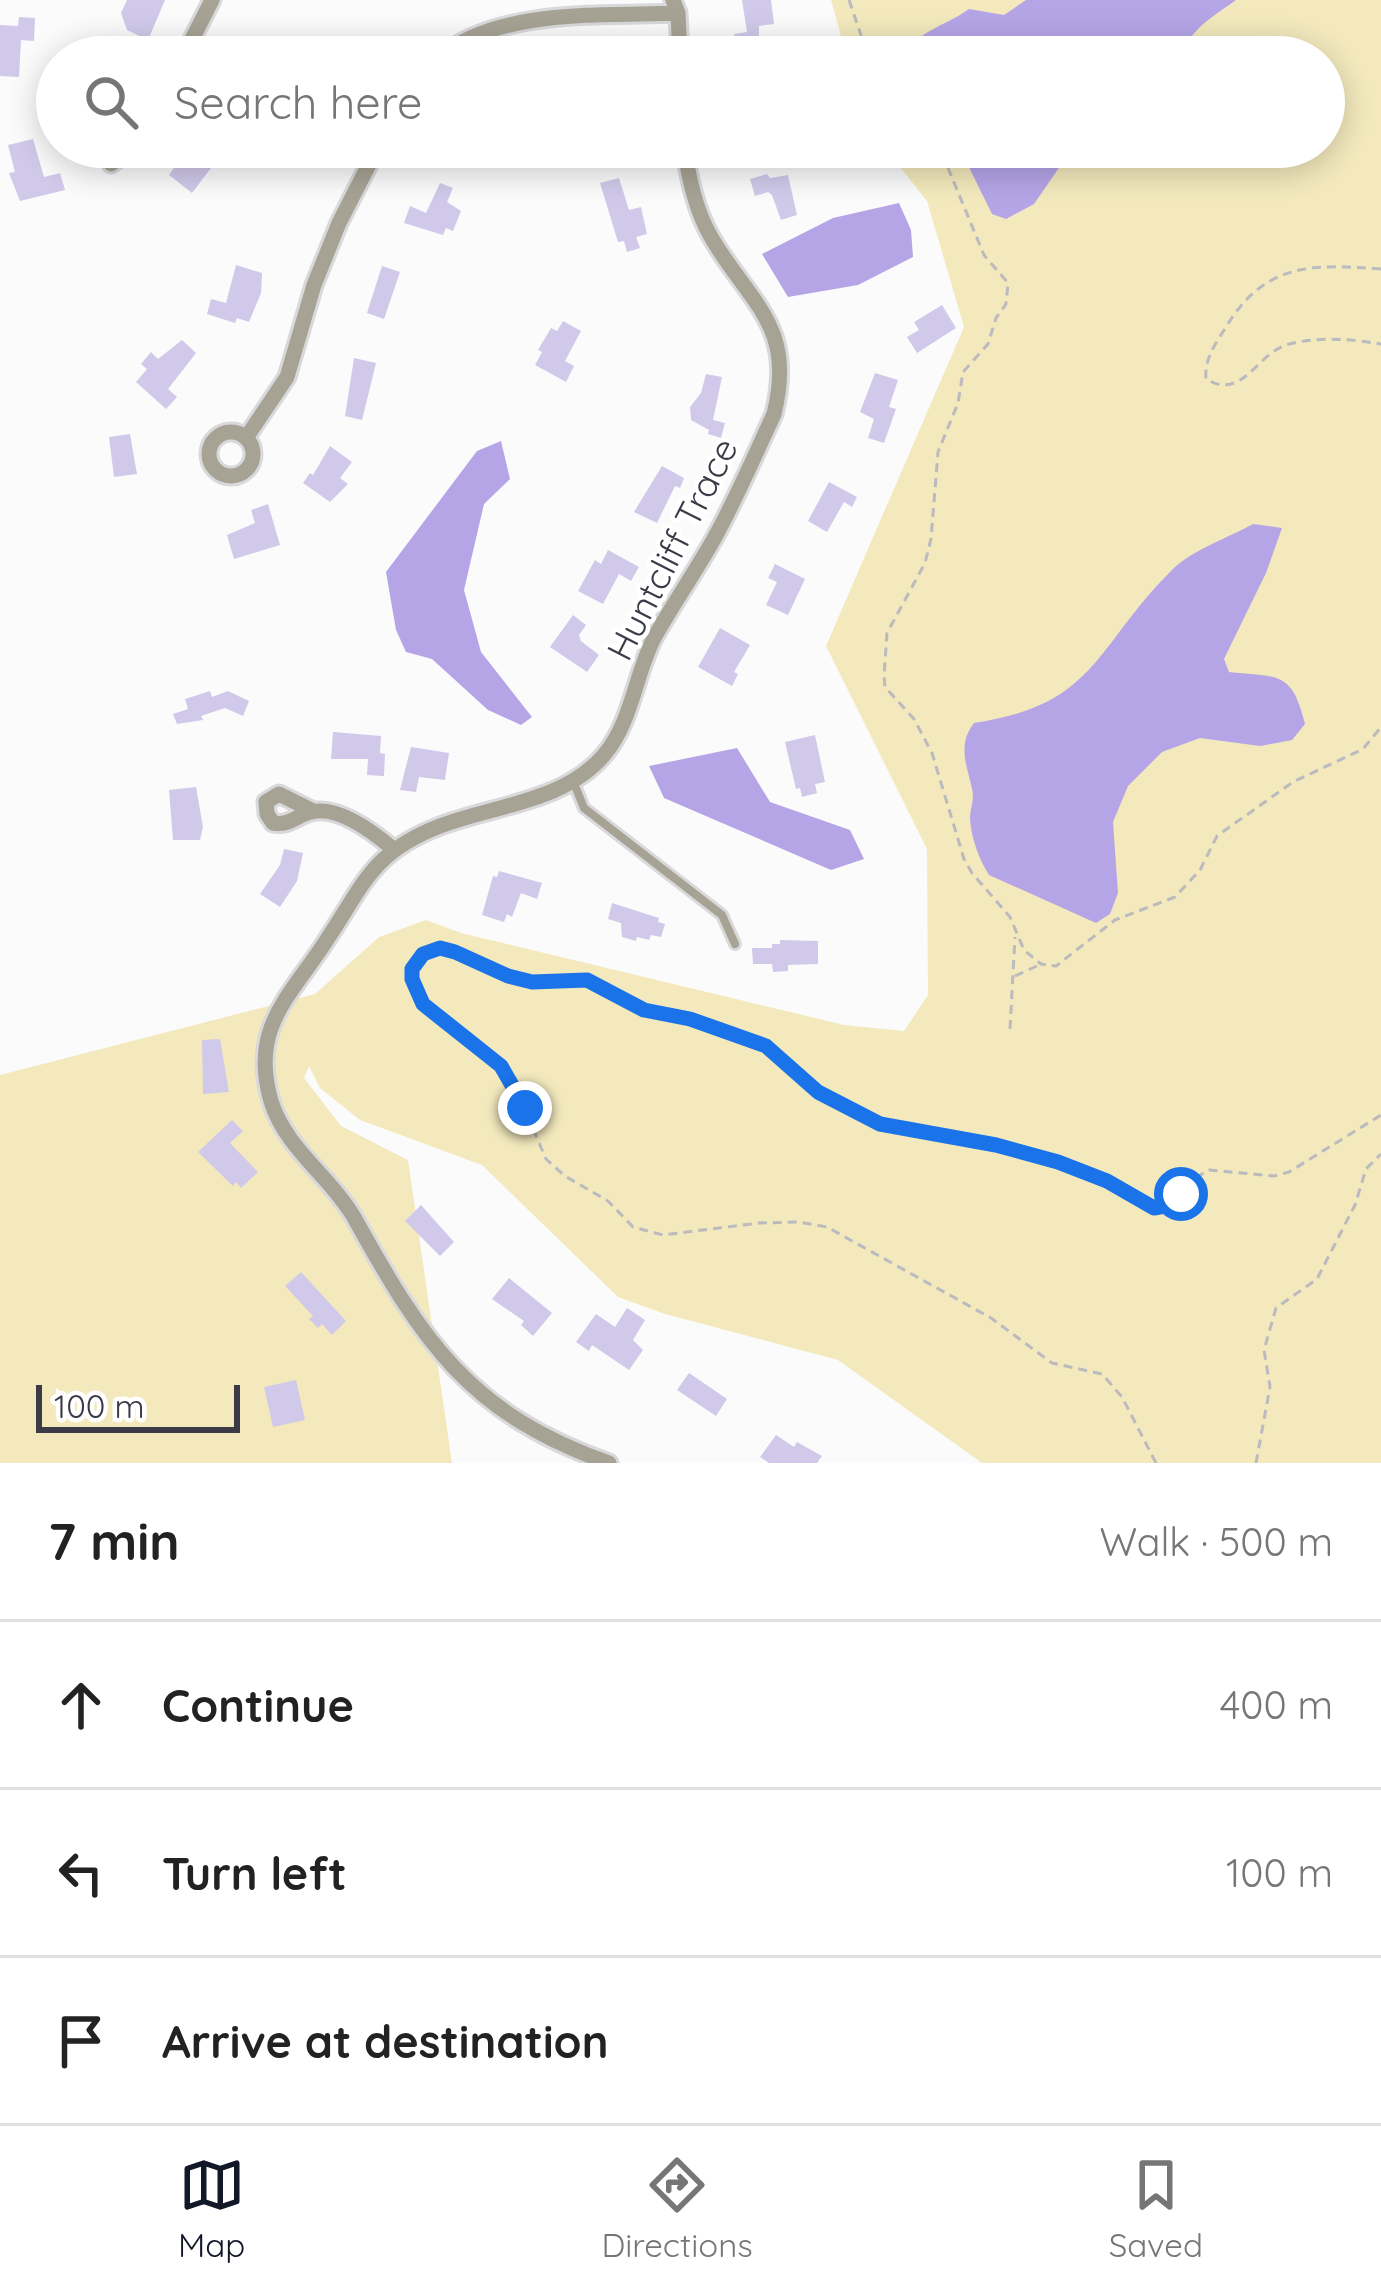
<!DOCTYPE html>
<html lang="en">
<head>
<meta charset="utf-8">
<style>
	:root { --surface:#fff; --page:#f6f6f6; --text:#222; --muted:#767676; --line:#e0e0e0; --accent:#111827 }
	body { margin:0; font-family:Quicksand,sans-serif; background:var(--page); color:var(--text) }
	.scale { position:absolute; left:36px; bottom:30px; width:204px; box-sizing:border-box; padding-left:12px; border:6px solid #3c3a47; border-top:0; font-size:33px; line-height:42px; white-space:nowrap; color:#3c3a47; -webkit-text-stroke:9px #fff; paint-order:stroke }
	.stop { position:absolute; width:36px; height:36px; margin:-27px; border:9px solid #1a73e8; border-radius:50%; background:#fff }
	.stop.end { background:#1a73e8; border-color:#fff; box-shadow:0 3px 12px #0008 }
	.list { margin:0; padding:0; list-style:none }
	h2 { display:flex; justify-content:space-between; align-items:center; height:156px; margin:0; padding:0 48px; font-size:51px }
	h2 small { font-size:39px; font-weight:400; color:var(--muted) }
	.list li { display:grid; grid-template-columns:78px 1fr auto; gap:36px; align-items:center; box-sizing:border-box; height:168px; padding:0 48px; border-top:3px solid var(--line) }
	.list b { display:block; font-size:45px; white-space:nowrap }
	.list em { font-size:39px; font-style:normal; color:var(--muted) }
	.icon { flex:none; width:66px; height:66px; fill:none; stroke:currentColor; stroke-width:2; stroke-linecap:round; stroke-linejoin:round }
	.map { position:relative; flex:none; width:1381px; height:1463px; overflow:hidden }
	.search { position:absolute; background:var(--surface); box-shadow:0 6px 30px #0003; left:36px; right:36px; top:36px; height:132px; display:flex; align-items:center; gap:30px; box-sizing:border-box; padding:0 42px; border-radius:66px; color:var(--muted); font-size:45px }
	.sheet { height:660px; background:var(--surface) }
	nav { display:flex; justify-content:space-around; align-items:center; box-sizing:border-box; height:168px; border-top:3px solid var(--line); background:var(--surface); font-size:33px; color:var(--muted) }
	nav a { display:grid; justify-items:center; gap:6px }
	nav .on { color:var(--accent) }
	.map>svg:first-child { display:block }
	.green { fill:#f3e9bd }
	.water { fill:#b5a5e7 }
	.building { fill:#d0c9ea }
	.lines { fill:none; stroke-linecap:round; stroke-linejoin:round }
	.service-casing { stroke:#d9d8db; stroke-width:14 }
	.minor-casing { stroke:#d9d8db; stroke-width:21 }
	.path { stroke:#bbbabe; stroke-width:3; stroke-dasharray:9 6; stroke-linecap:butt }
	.service { stroke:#a6a395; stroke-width:8 }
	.minor { stroke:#a6a395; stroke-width:15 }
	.route { stroke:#1a73e8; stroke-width:15 }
	.labels { text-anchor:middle; stroke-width:9; stroke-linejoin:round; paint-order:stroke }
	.street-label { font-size:36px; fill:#3c3a47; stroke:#fff }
</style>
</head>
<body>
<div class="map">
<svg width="1381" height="1463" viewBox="0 0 1381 1463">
	<rect width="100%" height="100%" fill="#fbfbfb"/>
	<!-- green -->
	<path class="green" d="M831 0H1381V1463H982L838 1360 665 1314 618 1297 482 1165 360 1120 320 1088 309 1066 304 1078 341 1126 408 1160 452 1463H0V1075L315 994 379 937 426 920 461 933 844 1025 904 1031 928 995 927 849 826 646 964 327 927 201 884 147H1324V57H847Z"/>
	<!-- water -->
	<path class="water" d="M1026 0H1236C1214 16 1189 29 1182 57H907L906 51C923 29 947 25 969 9L1004 15Z
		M959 147H1079L1063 162 1034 204 1006 219 992 214Z
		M899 203 911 230 913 257 858 285 788 297 762 254 833 218Z
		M501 441 510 479 484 504 464 590 481 652 532 717 521 725 488 710 432 659 406 652 396 630 386 572 477 451Z
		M1253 524 1282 528 1266 573 1224 659 1229 672C1279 677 1292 671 1305 724L1292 740 1260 746 1200 738 1162 752 1128 786 1113 822 1118 893 1110 914 1096 923 989 875C979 859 971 838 970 818 970 809 975 798 972 789 967 765 957 745 974 723 1097 705 1095 646 1172 570 1192 550 1228 538 1253 524Z
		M737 748 770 802 850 830 864 859 831 870 664 798 649 766Z"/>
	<!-- building -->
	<path class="building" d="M127 0H165L148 40 127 30 121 13Z
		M742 0H771L774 24 759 26V51L737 53 734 34 747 32Z
		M19 17 35 18 34 41 21 40 19 77 0 76V25L18 26Z
		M33 139 44 177 60 173 65 190 20 201 9 173 15 172 8 145Z
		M188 147H227L192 193 169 175Z
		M767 174 770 178 788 175 797 215 781 220 772 195 768 192 755 196 750 179Z
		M619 178 629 210 641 207 647 234 636 237 640 248 627 252 624 241 618 242 600 183Z
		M440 183 453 188 447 202 461 211 453 231 446 228 443 235 404 223 410 206 426 213Z
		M236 265 262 273 261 293 249 322 237 318 235 323 207 314 211 299 226 303Z
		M382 266 400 272 384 319 367 313Z
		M942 305 956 328 917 353 907 337 919 330 914 322Z
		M563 321 581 331 565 361 574 366 566 382 535 365 542 352 538 350 551 328 557 331Z
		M182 340 196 353 168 389 177 397 166 409 136 382 147 369 141 364 151 352 158 359Z
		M354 358 376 363 362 420 345 416Z
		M875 373 898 380 889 407 896 409 884 443 868 438 874 419 860 412Z
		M706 374 722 377 713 420 725 423 721 438 708 434 709 430 691 420 690 407 701 393Z
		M130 434 137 474 114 477 109 437Z
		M330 446 352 462 340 478 348 484 330 502 303 483 310 473 313 475Z
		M662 466 684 478 680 488 675 486 657 523 634 512Z
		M829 482 857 497 852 507 844 502 827 532 808 521Z
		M268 504 280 545 234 559 227 535 255 523 251 510Z
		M608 550 639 567 631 581 619 574 603 604 578 591 595 560 601 564Z
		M775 564 805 579 788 615 766 605 777 582 768 578Z
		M573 615 586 625 579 635 581 641 599 655 587 672 550 647Z
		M720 628 750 645 734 672 738 674 732 686 698 667Z
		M210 691 212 697 228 691 249 701 243 716 225 708 201 716 203 720 177 724 173 714 188 709 185 699Z
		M333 732 381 736 380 753 385 754 384 776 367 775 368 759H331Z
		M815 735 825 782 815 784 817 793 802 797 800 788 796 789 785 742Z
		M411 747 449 753 445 780 419 777 416 792 400 790Z
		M196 787 203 827 200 840H173L169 790Z
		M284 849 303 853 297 881 280 907 260 894 280 865Z
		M499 871 542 883 537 899 521 893 512 917 507 914 504 922 482 915 493 876 497 877Z
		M612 903 659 918 658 922 665 924 661 937 651 935 649 940 637 937 636 941 622 937 621 923 608 919Z
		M780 940 818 941V964L788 965V971L773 972 772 964H753L752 948H772V944H780Z
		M220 1039 229 1092 203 1094 202 1040Z
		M232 1120 243 1131 230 1143 258 1172 241 1188 236 1182 233 1186 198 1152Z
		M421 1205 454 1242 440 1256 405 1221Z
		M301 1272 346 1321 332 1335 322 1324 318 1328 309 1319 313 1316 285 1286Z
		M509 1278 552 1313 533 1336 521 1325 524 1321 492 1299Z
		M627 1308 645 1320 633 1340 643 1350 629 1370 592 1345 589 1351 576 1342 596 1314 615 1327Z
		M689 1373 727 1399 716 1416 677 1390Z
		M296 1380 305 1420 273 1427 264 1387Z
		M776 1435 794 1447 797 1442 822 1456 817 1463H769L760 1457Z"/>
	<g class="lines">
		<defs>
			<path id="service" d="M573 781 584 808 722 915 735 944"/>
			<path id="minor" d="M673 0 678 13 680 57
				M183 57 212 0
				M440 57C498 8 604 16 678 13
				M111 164 135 147
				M209 454a22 22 0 1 1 44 0a22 22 0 1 1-44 0Z
				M246 438 287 377 314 285 339 223 378 147
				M313 811 279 794 266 802 267 814 273 823C290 826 295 816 311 812 338 805 373 832 392 848
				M609 1463C470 1414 423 1342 355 1219 331 1177 285 1148 271 1101 249 1026 292 995 328 938 365 882 373 852 440 826 495 805 564 802 604 755 632 722 635 675 654 638 673 604 696 571 715 537 737 497 755 455 774 414 796 325 750 304 711 237 695 209 689 178 684 147"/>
		</defs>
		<!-- service casing -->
		<use href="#service" class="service-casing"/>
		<!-- minor casing -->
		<use href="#minor" class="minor-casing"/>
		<!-- path -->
		<path class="path" d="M849 0 861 35 859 57
			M926 147 948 168 984 255 1008 283 1006 304 996 318 988 344 963 372 958 403 938 452 931 539 925 563 887 633 884 676 885 687 914 719 932 753 964 859 972 873 1010 917 1024 950 1041 964 1056 966 1115 920 1175 897 1200 870 1217 836 1293 782 1363 749 1381 727
			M1381 269C1313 264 1265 262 1226 327 1216 343 1204 359 1206 379 1242 401 1256 355 1286 345 1316 336 1350 339 1381 344
			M1015 976 1039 965
			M1010 1029 1015 937
			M1156 1463 1122 1397 1102 1374 1052 1363 991 1318 827 1227 798 1222 759 1223 663 1235 633 1227 608 1201 565 1176 546 1159 512 1080 482 1049 423 1004 412 979 415 963 423 954 440 948 531 982 587 980 644 1010 690 1019 767 1047 818 1092 880 1124 996 1145 1058 1162 1107 1181 1154 1208C1179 1208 1188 1179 1209 1170L1274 1176 1289 1172 1381 1115
			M1256 1463 1270 1387 1264 1350 1276 1308 1317 1279 1355 1205 1366 1169 1381 1154"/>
		<!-- service -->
		<use href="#service" class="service"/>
		<!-- minor -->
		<use href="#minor" class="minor"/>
	</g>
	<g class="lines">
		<!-- route -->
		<path class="route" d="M525 1108 501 1066 423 1004 412 979V969L423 954 440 948 455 952 508 976 532 982 587 980 644 1010 690 1019 766 1046 818 1092 880 1124 996 1145 1058 1162 1107 1181 1154 1208 1171 1205 1181 1194"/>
	</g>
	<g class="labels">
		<!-- street labels -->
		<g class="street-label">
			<text transform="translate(672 549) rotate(-63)" y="13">Huntcliff Trace</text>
		</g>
	</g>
</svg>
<div class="scale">100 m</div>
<div class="stop" style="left:1181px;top:1194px"></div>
<div class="stop end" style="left:525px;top:1108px"></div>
<div class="search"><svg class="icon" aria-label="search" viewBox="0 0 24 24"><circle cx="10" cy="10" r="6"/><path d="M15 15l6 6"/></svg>Search here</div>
</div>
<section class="sheet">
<h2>7 min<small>Walk · 500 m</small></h2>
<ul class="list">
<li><svg class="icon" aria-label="ahead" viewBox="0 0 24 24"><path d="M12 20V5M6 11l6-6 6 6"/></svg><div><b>Continue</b></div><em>400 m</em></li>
<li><svg class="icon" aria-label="left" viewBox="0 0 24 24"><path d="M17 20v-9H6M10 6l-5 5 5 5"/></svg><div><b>Turn left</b></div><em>100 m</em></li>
<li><svg class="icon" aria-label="arrive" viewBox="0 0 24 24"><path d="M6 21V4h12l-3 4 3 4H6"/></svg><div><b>Arrive at destination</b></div></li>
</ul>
</section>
<nav>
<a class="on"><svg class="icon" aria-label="map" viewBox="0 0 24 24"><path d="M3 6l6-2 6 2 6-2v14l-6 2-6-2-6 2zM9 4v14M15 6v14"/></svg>Map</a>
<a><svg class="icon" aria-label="directions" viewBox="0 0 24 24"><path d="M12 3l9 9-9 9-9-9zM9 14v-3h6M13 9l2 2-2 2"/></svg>Directions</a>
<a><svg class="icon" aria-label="saved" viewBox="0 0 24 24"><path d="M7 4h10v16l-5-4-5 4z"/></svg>Saved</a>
</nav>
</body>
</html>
